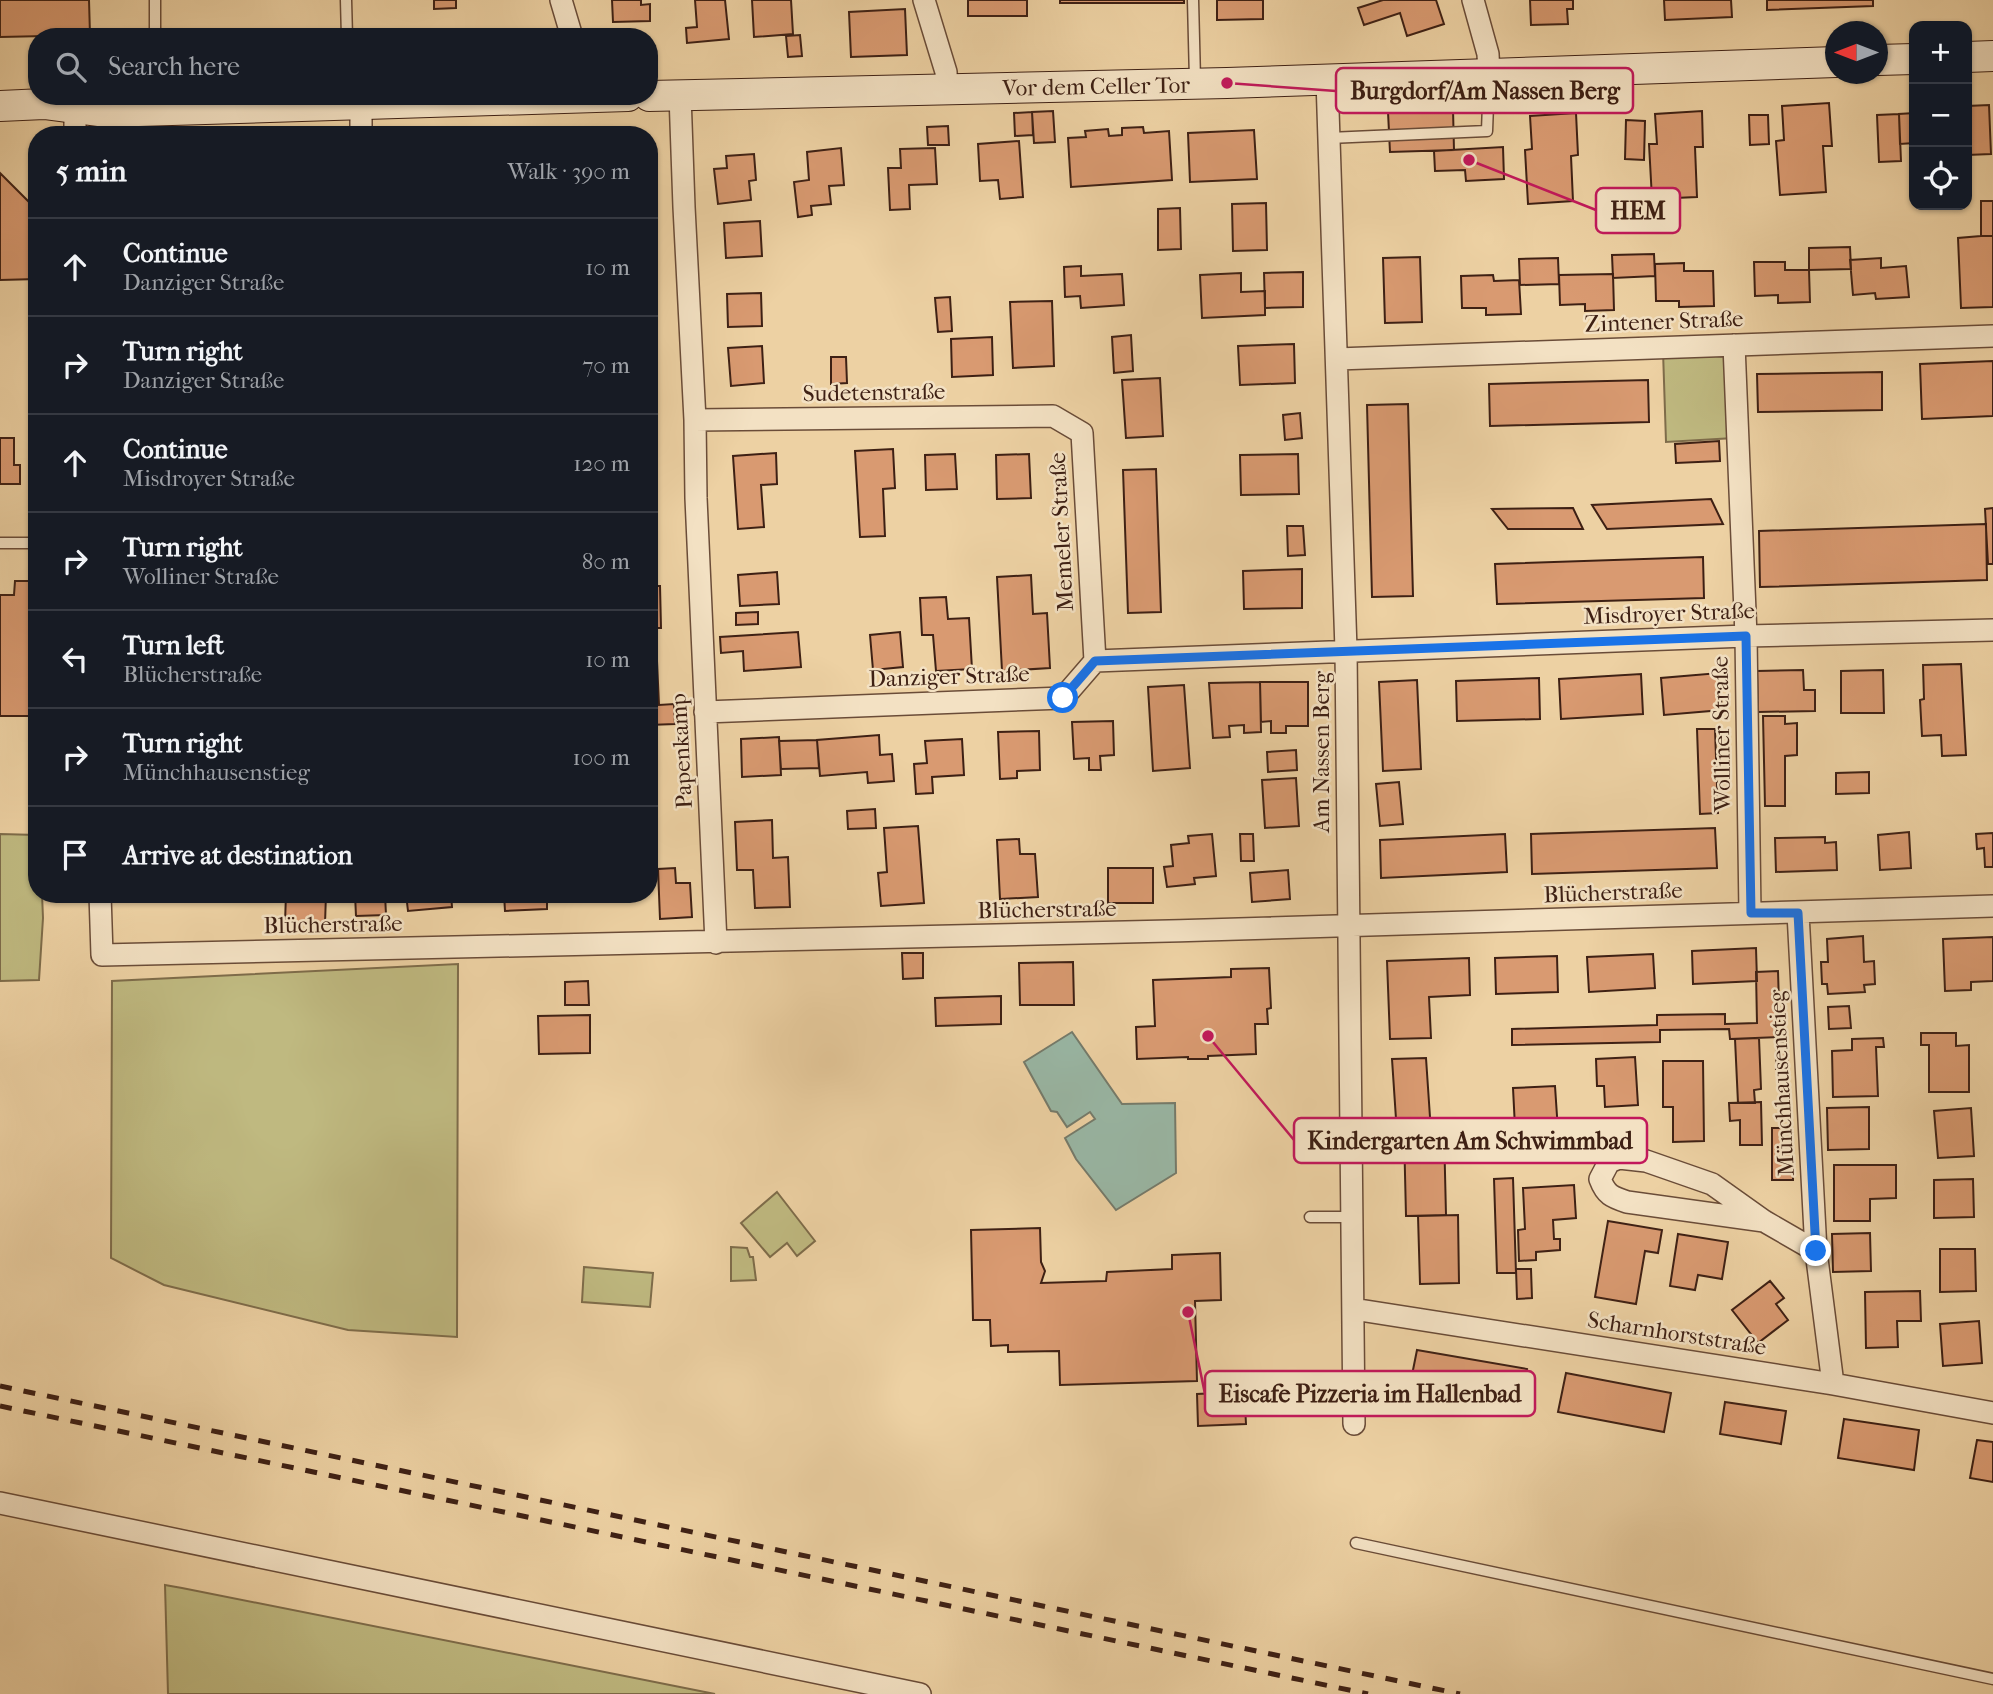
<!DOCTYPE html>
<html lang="en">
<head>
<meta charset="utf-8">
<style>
	:root { --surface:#171b24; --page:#20242c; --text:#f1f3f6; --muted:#9ea1a6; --line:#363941 }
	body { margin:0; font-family:"IM FELL French Canon",serif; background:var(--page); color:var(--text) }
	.controls { position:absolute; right:21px; top:21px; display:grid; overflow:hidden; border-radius:14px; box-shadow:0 2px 5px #0004 }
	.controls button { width:63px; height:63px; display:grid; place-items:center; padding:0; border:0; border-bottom:2px solid var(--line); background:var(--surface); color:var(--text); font:35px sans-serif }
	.compass { position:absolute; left:1825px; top:21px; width:63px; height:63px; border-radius:50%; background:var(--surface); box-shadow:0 2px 5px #0004; rotate:270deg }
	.stop { position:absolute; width:21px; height:21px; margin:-16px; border:5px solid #1a73e8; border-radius:50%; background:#fff }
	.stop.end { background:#1a73e8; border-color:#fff; box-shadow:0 2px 7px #0008 }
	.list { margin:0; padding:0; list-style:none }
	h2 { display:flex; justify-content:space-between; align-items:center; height:91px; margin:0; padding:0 28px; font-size:30px }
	h2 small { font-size:23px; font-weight:400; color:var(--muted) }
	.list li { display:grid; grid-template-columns:46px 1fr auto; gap:21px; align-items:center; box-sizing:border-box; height:98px; padding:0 28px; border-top:2px solid var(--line) }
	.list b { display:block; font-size:26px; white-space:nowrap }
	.list p { margin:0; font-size:23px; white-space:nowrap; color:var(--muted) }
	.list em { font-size:23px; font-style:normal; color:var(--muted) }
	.icon { flex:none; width:38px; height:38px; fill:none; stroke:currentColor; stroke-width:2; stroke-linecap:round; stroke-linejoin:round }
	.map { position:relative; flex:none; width:1993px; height:1694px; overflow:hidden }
	.search { position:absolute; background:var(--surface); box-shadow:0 2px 5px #0004; left:28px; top:28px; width:630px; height:77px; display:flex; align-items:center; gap:18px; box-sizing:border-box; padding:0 24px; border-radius:28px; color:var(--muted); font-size:26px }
	.panel { position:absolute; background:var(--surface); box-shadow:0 2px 5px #0004; left:28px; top:126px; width:630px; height:777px; border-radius:28px }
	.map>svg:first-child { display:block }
	.green { fill:#bfb980; stroke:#7e6c4a; stroke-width:2 }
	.water { fill:#99b7a5; stroke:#757b6b; stroke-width:2 }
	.building { fill:#d99a71; stroke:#3e2014; stroke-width:2 }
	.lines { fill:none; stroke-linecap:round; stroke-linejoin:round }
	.lane-casing { stroke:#6a4c38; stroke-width:13 }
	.street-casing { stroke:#6a4c38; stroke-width:24 }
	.secondary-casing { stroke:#3e2014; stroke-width:32 }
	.lane { stroke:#f3e1c3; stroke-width:10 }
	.street { stroke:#f3e1c3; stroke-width:21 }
	.secondary { stroke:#f3e1c3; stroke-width:30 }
	.rail { stroke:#3e2014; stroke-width:5; stroke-dasharray:12 12; stroke-linecap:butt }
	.route { stroke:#1a73e8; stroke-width:9 }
	.labels { text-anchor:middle; stroke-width:5; stroke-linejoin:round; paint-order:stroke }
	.street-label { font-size:23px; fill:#3e2014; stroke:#f3e1c3 }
	.leader { fill:none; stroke:#c2185b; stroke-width:2.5 }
	.callout-dot { fill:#c2185b; stroke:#f3e1c3; stroke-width:2.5 }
	.callout { fill:#f3e1c3; stroke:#c2185b; stroke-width:2.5 }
	.callout-label { font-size:24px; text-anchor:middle; font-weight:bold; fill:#3e2014 }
</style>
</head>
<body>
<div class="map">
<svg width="1993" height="1694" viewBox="0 0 1993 1694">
	<rect width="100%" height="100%" fill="#edd1a3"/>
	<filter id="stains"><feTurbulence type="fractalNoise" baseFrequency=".00286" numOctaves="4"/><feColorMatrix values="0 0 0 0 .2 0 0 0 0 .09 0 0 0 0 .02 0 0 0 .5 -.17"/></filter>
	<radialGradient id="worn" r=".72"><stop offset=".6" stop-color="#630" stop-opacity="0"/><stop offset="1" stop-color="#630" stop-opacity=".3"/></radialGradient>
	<!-- green -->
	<path class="green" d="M1730 349 1734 438 1666 442 1663 351Z
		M0 834 37 835V894H42L43 918 39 980 0 981Z
		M458 964 457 1337 348 1330 164 1285 111 1258 112 981Z
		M777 1192 815 1241 797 1256 787 1243 770 1257 741 1223Z
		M731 1247 747 1248 750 1257H753L756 1280 731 1281Z
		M584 1267 653 1273 650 1307 582 1302Z
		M165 1585 182 1588 715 1694H168Z"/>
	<!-- water -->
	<path class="water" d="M1072 1032 1122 1104 1175 1103 1176 1173 1116 1210 1076 1159 1065 1138 1095 1119 1090 1112 1067 1127 1057 1112 1051 1111 1024 1062Z"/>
	<!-- building -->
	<path class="building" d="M0 0H89L90 35 0 37Z
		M434 0H456V8L434 9Z
		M612 0H641V5L650 4V21L613 22Z
		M695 0H725L729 39 687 43 686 28 697 27Z
		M752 0H791L793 34 754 37Z
		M968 0H1027V16H968Z
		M1060 0H1184V3H1060Z
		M1217 0H1263V19L1217 20Z
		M1383 0H1436L1444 24 1407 36 1400 13 1364 25 1358 8Z
		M1530 0H1573V9H1567L1568 24 1531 25Z
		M1664 0H1731L1732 17 1665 20Z
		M1767 0H1873V6L1767 10Z
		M905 9 907 55 851 57 849 12Z
		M800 35 802 56 788 57 786 36Z
		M1829 103 1832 146H1823L1826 192 1780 195 1776 141 1784 140 1782 106Z
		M1989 105 1991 154 1967 155V106Z
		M1453 109 1454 150 1390 152 1388 112Z
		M1053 111 1055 142 1034 143 1032 112Z
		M1702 111 1703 147H1695L1697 197 1652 199 1649 144H1657L1655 114Z
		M1032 112 1033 135 1015 136 1014 113Z
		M1576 113 1578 155 1571 156 1573 201 1528 204 1525 150 1532 149 1530 116Z
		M1914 113V143L1900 144 1899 114Z
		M1899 114 1901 161 1879 162 1877 115Z
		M1749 115H1768L1769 144 1750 145Z
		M1626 120 1645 121 1644 160 1625 159Z
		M948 126 949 145H928L927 127Z
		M1143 127 1144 133 1169 131 1172 180 1071 187 1068 138 1086 137 1085 131 1108 129 1109 136 1122 135V128Z
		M1254 130 1257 179 1190 182 1188 133Z
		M1019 141 1023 197 1000 199 998 180 980 181 978 144Z
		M1503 147 1504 179 1466 181 1465 170 1435 171 1434 151Z
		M841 148 844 185 829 186 831 204 811 206 812 215 798 217 794 182 809 180 807 152Z
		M935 148 937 184 909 185 910 209 890 210 888 168H901L900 149Z
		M754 154 756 180 749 181 751 200 718 204 714 169 727 168 726 156Z
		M0 173 35 208 37 279 0 280Z
		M1981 201H1993V236H1981Z
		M1266 203 1267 250 1233 251 1232 204Z
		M1180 208 1181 249 1158 250V209Z
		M760 221 762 256 726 258 724 223Z
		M1981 236H1993V307L1961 308 1958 238Z
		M1850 247 1851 269 1809 270V248Z
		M1654 254 1655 276 1613 278 1612 255Z
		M1420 257 1422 322 1385 323 1383 258Z
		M1558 258 1559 284 1520 285 1519 259Z
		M1881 258V268L1906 266 1909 297 1876 299 1875 293 1853 295 1850 260Z
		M1754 262H1785V270H1809L1810 302 1778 303V295L1755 296Z
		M1684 263V271H1713L1714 306 1679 307V301H1656L1655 264Z
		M1081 266V276L1122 274 1124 305 1081 308 1080 296 1065 297 1064 267Z
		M1303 272V307L1265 308 1264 273Z
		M1241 273V292L1265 291V315L1202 318 1200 275Z
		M1613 274 1614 310 1585 311V304L1560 305 1559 275Z
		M1493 275 1494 281 1519 280 1521 314 1486 315V308H1462L1461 276Z
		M761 293 762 326 728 327 727 294Z
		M950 297 952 331 938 332 935 298Z
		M1052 301 1054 366 1013 368 1010 302Z
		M649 305H654V338H649Z
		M1131 335 1133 371 1114 373 1112 337Z
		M992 337 993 375 952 377 951 339Z
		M1294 344 1295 383 1240 385 1238 346Z
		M762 346 764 383 731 386 728 348Z
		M831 357H846L847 383 831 384Z
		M1993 361V416L1922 419 1920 364Z
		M1882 372V410L1758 412 1757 374Z
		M1160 378 1163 436 1126 438 1122 380Z
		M1648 380 1649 422 1490 426 1489 384Z
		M1408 404 1413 596 1372 597 1367 405Z
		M1300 413 1302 438 1285 440 1283 415Z
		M0 438H14V465H20V484H0Z
		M1719 441 1720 461 1676 463 1675 444Z
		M893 449 895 488 883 489 885 536 860 537 855 451Z
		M776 453 777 484 761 485 764 527 738 529 733 456Z
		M955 454 957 489 926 490 925 455Z
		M1029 454 1031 498 997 499 996 455Z
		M1298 454 1299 494 1241 495 1240 455Z
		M1156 469 1161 612 1128 613 1123 470Z
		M1711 499 1723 524 1607 529 1592 505Z
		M1573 508 1583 529H1508L1492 509Z
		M1993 508V564H1988L1985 509Z
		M1986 524 1987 580 1760 587 1759 531Z
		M1287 526H1303L1305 555 1288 556Z
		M1703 557 1704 598 1497 604 1495 564Z
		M1302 569V608L1244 609 1243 571Z
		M777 572 779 604 740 606 738 575Z
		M1031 575 1033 614 1047 613 1050 668 1002 671 997 577Z
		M15 581H37V723H31V716H0V595H14Z
		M649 586H660L661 628H649Z
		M946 597 948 619 969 618 972 669 936 671 933 635H922L920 598Z
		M758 612V624L736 625V613Z
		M798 632 801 667 744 671 743 651 721 653 720 637Z
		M900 632 903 667 873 670 870 635Z
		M649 661H657L659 705 674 704 675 724 649 725Z
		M1961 664 1966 755 1942 756 1941 735 1922 736 1920 700 1924 699 1923 665Z
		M1803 670 1804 690H1815V711L1758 712 1757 671Z
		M1883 670 1884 713H1841V671Z
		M1719 673 1722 710 1664 715 1661 678Z
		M1641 674 1643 714 1561 719 1559 679Z
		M1539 678 1540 719 1457 721 1456 681Z
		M1417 680 1421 769 1383 771 1379 682Z
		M1260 682 1261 732 1244 733V725L1229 726 1230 737 1213 738 1209 683Z
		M1260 682H1308V726H1286V733H1271V721L1261 722Z
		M1184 685 1190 768 1153 771 1148 687Z
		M1763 716H1785V724L1797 723V755L1785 756V806H1765Z
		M1113 721 1114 755 1100 756 1101 770H1089V758L1074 759 1072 722Z
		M1697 729H1715L1718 813 1700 814Z
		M1039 731 1040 770 1017 771V778L1000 779 998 732Z
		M879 735 880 755 892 754 894 781 868 783 867 772 820 776 817 740Z
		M779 737 781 775 742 777 741 739Z
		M962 739 964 775 932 777 933 793 916 794 914 764 927 763 925 741Z
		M817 740 819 768 781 769 779 741Z
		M1296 750 1297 770 1268 772 1267 752Z
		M1869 772V793L1836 794V773Z
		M1296 778 1299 826 1265 828 1262 780Z
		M1399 782 1403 824 1380 826 1376 784Z
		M875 809 876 828 848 829 847 811Z
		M772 820 773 858 788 857 790 907 755 908 753 870H737L735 822Z
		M918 826 924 903 881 906 878 873 887 872 884 828Z
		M1715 828 1717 868 1532 874 1531 834Z
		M1909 832 1911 868 1880 870 1878 835Z
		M1993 833V867H1985L1984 848 1977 849 1976 834Z
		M1212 834 1216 876 1194 878 1195 884 1167 887 1164 867 1173 866 1171 845 1189 843 1188 836Z
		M1240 834H1253L1254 861H1241Z
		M1505 834 1507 872 1381 878 1380 840Z
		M1825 837V843L1836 842 1837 870 1776 872 1775 838Z
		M1019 839 1020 854H1035L1038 897 1000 899 997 840Z
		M675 868 676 883H690L692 917 660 919 658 869Z
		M1108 868H1153V903H1108Z
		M1288 870 1290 899 1252 902 1250 873Z
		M286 894H326L325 924 285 923Z
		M355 894H385L386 915 356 916Z
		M406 894H451L452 907 408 911Z
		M504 894H547V909L505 911Z
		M1863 936 1864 962 1874 961 1875 984 1864 985 1865 992 1828 994 1827 984H1822L1821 962H1828L1827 939Z
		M1993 937V981L1971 982V990L1945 991 1943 939Z
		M1756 948 1757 981 1693 984 1692 951Z
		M902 953H923V978L903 979Z
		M1653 954 1655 988 1589 992 1587 957Z
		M1557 956 1558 992 1496 994 1495 958Z
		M1469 958 1470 995 1429 997 1431 1038 1390 1039 1387 961Z
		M1073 962 1074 1005H1020L1019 963Z
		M1269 968 1271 1008 1267 1009 1268 1024H1255L1256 1054 1208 1056V1059H1188V1057L1137 1059 1136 1027 1155 1026 1153 980 1231 977V969Z
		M1778 971 1780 1037 1730 1039 1729 1029 1660 1030V1042L1512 1045V1029L1657 1025V1015L1725 1014V1024L1757 1023 1756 972Z
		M588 981 589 1005H565V982Z
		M1001 996V1024L936 1026 935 998Z
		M1849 1006 1851 1028 1829 1029 1828 1007Z
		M590 1015V1053L539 1054 538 1016Z
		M1921 1033H1956V1046L1969 1045V1092H1929V1045H1921Z
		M1759 1038 1761 1089 1754 1090 1755 1103H1738L1735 1039Z
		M1883 1038 1884 1047H1876L1878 1096 1833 1097 1832 1051 1852 1050V1039Z
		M1777 1042 1788 1043 1787 1069H1776Z
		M1635 1057 1638 1105 1605 1107 1604 1086H1597L1596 1059Z
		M1426 1058 1431 1132 1397 1134 1392 1059Z
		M1663 1061H1703L1704 1141 1673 1142V1107H1663Z
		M1555 1086 1558 1131 1534 1132V1146L1516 1147 1513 1088Z
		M1761 1102 1762 1145H1740V1120L1730 1121 1729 1103Z
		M1869 1107V1149L1828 1150 1827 1108Z
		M1971 1108 1974 1156 1938 1158 1934 1111Z
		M1772 1128H1792L1793 1180H1772Z
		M1444 1131 1446 1215 1406 1216 1404 1132Z
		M1834 1165H1896V1198L1870 1199V1221H1834Z
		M1513 1178 1516 1273H1497L1494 1179Z
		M1973 1179 1974 1217 1934 1218V1180Z
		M1574 1185 1576 1218 1553 1220 1554 1239H1560V1250L1536 1252V1260L1519 1261 1518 1230 1525 1229 1523 1188Z
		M1458 1215 1459 1283 1420 1284 1418 1216Z
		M1608 1221 1662 1230 1658 1253 1645 1251 1636 1304 1595 1297Z
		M1040 1228 1041 1262 1045 1271 1041 1283 1106 1281 1107 1272 1172 1269V1255L1220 1253 1221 1300 1195 1301 1197 1381 1060 1385 1059 1351 1008 1352V1345L991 1346 990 1320H973L971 1230Z
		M1870 1233 1871 1271 1833 1272 1832 1234Z
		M1678 1234 1728 1242 1722 1279 1698 1275 1695 1290 1670 1286Z
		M1940 1249H1975L1976 1291 1940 1292Z
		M1516 1269H1531L1532 1298 1517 1299Z
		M1770 1281 1784 1298 1776 1304 1788 1320 1758 1343 1732 1310Z
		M1920 1291 1921 1321H1897L1898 1347 1866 1348 1865 1292Z
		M1979 1321 1982 1363 1943 1366 1940 1324Z
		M1417 1350 1527 1369 1521 1404 1410 1385Z
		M1566 1373 1671 1393 1664 1432 1558 1412Z
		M1239 1392 1240 1405H1245L1246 1424 1198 1426 1197 1394Z
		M1725 1402 1786 1411 1781 1444 1720 1434Z
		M1844 1419 1919 1430 1914 1470 1838 1458Z
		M1977 1440 1993 1442V1482L1970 1478Z"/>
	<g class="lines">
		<defs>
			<path id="lane" d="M155 0V37
				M346 0 347 37
				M1193 0 1195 80
				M1329 138 1487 131 1489 77
				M0 543H37
				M1310 1217H1352
				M1301 1379 1353 1377
				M1356 1543 1993 1679"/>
			<path id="street" d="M561 0 572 37
				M924 0 946 72 947 89
				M1473 0 1488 54 1489 74
				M1327 80 1346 650 1354 1424
				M680 95 684 207 695 420 696 498 716 943
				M361 104V135
				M75 108V135
				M1734 345 1746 636 1750 913
				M1337 359 1993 336
				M695 420 1053 416 1082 433 1095 661
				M705 712 1063 698 1095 661 1746 636 1993 630
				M100 894 102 955C732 943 1363 928 1993 906
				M1798 913 1816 1251 1833 1384
				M1764 1221 1627 1202C1612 1197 1606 1195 1600 1179L1609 1162 1619 1158 1646 1161 1712 1184 1764 1221 1816 1251
				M1353 1309 1833 1384 1993 1413
				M0 1503 920 1694"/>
			<path id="secondary" d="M1967 57 1993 56
				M1878 60 1914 59
				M649 96 1227 83 1836 62
				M0 106 44 104 105 112 628 96"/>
		</defs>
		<!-- lane casing -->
		<use href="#lane" class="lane-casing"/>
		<!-- street casing -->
		<use href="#street" class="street-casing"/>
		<!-- secondary casing -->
		<use href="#secondary" class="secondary-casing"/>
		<!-- lane -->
		<use href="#lane" class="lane"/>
		<!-- street -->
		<use href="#street" class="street"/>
		<!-- secondary -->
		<use href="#secondary" class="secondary"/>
		<!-- rail -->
		<path class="rail" d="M0 1386 1460 1694
			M0 1406 1368 1694"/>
	</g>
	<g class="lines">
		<!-- route -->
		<path class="route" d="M1063 698 1095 661 1746 636 1751 913H1798L1816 1251"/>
	</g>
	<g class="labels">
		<!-- street labels -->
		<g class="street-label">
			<text transform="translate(1096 86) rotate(-1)" y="8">Vor dem Celler Tor</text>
			<text transform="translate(1664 321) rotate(-2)" y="8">Zintener Straße</text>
			<text transform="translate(874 392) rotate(-1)" y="8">Sudetenstraße</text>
			<text transform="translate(1061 532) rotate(-93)" y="8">Memeler Straße</text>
			<text transform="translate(1669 613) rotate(-2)" y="8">Misdroyer Straße</text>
			<text transform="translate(949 676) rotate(-2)" y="8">Danziger Straße</text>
			<text transform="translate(1721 734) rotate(-91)" y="8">Wolliner Straße</text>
			<text transform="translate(681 751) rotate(-93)" y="8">Papenkamp</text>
			<text transform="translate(1321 752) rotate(-90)" y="8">Am Nassen Berg</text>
			<text transform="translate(1613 892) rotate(-2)" y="8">Blücherstraße</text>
			<text transform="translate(1047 909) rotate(-1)" y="8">Blücherstraße</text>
			<text transform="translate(333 924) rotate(-1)" y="8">Blücherstraße</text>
			<text transform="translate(1781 1083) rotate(-93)" y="8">Münchhausenstieg</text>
			<text transform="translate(1677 1333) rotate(9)" y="8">Scharnhorststraße</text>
		</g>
	</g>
	<!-- callouts -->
	<path class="leader" d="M1227 83L1336 91M1469 160L1596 210M1208 1036L1294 1140M1188 1312L1205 1394"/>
	<g class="callout-dot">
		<circle cx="1227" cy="83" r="7"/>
		<circle cx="1469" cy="160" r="7"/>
		<circle cx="1208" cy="1036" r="7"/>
		<circle cx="1188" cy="1312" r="7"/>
	</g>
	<g class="callout">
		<rect x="1336" y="68" width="297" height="45" rx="7"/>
		<rect x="1596" y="188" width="84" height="45" rx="7"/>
		<rect x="1294" y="1118" width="353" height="45" rx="7"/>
		<rect x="1205" y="1371" width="330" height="45" rx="7"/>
	</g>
	<g class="callout-label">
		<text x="1485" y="99">Burgdorf/Am Nassen Berg</text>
		<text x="1638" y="219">HEM</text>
		<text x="1470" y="1149">Kindergarten Am Schwimmbad</text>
		<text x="1370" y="1402">Eiscafe Pizzeria im Hallenbad</text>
	</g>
	<rect width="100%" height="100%" filter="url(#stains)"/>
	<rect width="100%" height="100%" fill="url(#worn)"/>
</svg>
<div class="controls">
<button>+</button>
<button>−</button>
<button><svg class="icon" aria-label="locate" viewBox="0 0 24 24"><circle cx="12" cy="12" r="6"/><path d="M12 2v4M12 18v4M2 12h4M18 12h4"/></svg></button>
</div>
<svg class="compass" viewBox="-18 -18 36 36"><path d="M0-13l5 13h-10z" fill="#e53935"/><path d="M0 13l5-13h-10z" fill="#9ea1a6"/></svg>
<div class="stop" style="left:1063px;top:698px"></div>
<div class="stop end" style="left:1816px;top:1251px"></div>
<div class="search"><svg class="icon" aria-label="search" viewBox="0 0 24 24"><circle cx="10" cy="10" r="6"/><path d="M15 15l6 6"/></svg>Search here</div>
<section class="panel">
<h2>5 min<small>Walk · 390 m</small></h2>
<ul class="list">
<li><svg class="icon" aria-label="ahead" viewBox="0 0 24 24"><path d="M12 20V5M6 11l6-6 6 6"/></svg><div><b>Continue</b><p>Danziger Straße</p></div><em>10 m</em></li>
<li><svg class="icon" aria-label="right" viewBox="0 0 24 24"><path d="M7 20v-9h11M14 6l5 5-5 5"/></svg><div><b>Turn right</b><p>Danziger Straße</p></div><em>70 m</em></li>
<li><svg class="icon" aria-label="ahead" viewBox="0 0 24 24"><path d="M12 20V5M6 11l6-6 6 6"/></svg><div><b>Continue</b><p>Misdroyer Straße</p></div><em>120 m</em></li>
<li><svg class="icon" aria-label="right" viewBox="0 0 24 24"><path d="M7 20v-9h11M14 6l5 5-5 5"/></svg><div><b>Turn right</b><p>Wolliner Straße</p></div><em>80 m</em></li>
<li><svg class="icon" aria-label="left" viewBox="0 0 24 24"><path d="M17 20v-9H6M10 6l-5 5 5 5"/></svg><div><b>Turn left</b><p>Blücherstraße</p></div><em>10 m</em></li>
<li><svg class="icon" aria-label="right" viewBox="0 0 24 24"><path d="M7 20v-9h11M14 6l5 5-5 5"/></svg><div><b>Turn right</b><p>Münchhausenstieg</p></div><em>100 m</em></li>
<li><svg class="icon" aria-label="arrive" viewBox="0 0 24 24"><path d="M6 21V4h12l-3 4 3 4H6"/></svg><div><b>Arrive at destination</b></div></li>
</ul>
</section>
</div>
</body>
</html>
